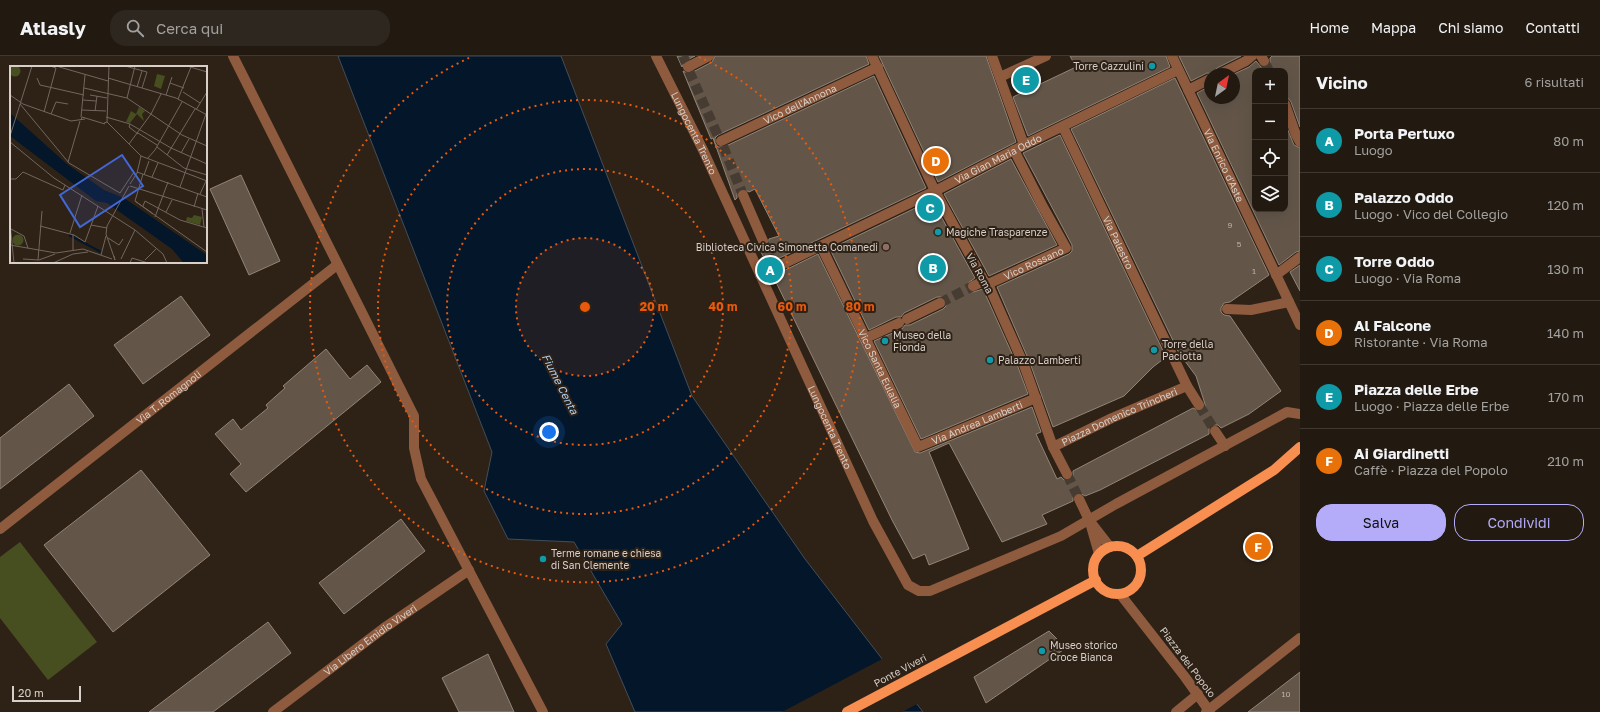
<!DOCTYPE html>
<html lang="it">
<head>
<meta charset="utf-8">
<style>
	:root { --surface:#221a11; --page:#2e271f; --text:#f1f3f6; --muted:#a2a19f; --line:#3f3831; --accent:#b4acf9 }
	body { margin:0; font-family:"Golos Text",sans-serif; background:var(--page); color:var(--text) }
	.controls { position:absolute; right:12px; top:12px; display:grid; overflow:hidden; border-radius:8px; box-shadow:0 4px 16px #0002 }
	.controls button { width:36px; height:36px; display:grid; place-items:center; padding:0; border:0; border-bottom:1px solid var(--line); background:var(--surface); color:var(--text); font:20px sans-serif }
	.compass { position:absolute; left:1204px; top:12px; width:36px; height:36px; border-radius:50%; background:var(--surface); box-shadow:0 4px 16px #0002; rotate:33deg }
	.scale { position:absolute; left:12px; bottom:10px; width:69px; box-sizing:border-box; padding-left:4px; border:2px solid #d7cfc8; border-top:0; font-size:11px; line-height:14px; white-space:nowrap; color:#d7cfc8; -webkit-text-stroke:3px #2e2217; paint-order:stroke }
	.you { position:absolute; left:549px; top:376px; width:14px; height:14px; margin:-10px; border:3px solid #fff; border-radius:50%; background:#1a73e8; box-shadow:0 0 0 6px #1a73e833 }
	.badge { display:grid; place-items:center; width:26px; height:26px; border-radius:50%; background:var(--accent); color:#fff; font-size:13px; font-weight:700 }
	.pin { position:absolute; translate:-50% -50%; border:2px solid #fff; box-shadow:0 1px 4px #0006 }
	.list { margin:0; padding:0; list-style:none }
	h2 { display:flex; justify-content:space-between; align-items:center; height:52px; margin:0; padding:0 16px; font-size:17px }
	h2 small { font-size:13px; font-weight:400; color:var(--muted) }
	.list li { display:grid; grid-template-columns:26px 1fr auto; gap:12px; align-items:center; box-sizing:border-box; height:64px; padding:0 16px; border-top:1px solid var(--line) }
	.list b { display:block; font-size:15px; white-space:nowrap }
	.list p { margin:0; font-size:13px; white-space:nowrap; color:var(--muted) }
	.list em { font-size:13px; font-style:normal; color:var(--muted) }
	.actions { display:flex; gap:8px; padding:12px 16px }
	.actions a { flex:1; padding:9px 0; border:1px solid var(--accent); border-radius:16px; text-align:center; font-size:14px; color:var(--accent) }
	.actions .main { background:var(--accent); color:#111 }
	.icon { flex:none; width:22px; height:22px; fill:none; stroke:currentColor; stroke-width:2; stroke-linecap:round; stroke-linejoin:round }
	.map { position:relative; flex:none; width:1300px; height:656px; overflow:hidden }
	header { display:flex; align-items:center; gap:24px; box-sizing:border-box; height:56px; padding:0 20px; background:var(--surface); border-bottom:1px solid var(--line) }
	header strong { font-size:19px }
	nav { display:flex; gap:22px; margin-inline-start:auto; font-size:14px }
	.search { width:280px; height:36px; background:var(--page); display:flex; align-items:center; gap:10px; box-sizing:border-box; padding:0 14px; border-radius:16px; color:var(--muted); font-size:15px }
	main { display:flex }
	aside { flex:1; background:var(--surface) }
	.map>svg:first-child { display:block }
	.green { fill:#474f20 }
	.water { fill:#041629; stroke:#434e59 }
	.pier { fill:#2e2217 }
	.building { fill:#635649; stroke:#928476 }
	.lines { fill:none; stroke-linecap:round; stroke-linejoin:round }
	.minor-tunnel { stroke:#473c32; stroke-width:10; stroke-dasharray:10 5; stroke-linecap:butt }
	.minor { stroke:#8e5b3f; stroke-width:10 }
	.major { stroke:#f88f51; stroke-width:10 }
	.ring { fill:none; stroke:#e8590c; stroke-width:2; stroke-dasharray:2 4 }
	.culture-dot { fill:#0f9aa8; stroke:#2e2217; stroke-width:1.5 }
	.education-dot { fill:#8d6e63; stroke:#2e2217; stroke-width:1.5 }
	.labels { text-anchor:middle; stroke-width:4; stroke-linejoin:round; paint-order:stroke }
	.number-label { font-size:8px; fill:#bab1a8 }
	.poi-label { font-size:10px; fill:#d7cfc8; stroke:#2e2217; text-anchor:start }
	.street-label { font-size:10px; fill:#d7cfc8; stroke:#2e2217 }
	.water-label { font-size:11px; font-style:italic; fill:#afcff0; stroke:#2e2217 }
	.inset-river { fill:none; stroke:#041629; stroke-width:2 }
	.inset-road { fill:none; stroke:#72675e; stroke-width:1 }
	.view { fill:#4268d5; fill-opacity:0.15; stroke:#4268d5; stroke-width:2 }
	.inset-edge { fill:none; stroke:#d7cfc8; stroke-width:2 }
	.centre { fill:#e8590c; stroke:#2e2217; stroke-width:2 }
	.ring-label { font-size:12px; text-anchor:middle; font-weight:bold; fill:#e8590c; stroke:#2e2217; stroke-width:4; stroke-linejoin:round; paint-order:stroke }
</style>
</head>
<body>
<header>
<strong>Atlasly</strong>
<div class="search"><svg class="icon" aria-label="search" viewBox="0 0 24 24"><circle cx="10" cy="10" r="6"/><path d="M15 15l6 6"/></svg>Cerca qui</div>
<nav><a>Home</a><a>Mappa</a><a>Chi siamo</a><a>Contatti</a></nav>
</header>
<main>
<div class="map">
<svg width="1300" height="656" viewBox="0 0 1300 656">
	<rect width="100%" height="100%" fill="#2e2217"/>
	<!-- green -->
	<path class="green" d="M20 486 97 586 48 624 0 562V501Z"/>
	<!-- water -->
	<path class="water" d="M338 0H561L692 340 805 503 923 656H635L606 588 622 568 574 486 508 483 484 435 492 396Z"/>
	<!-- pier -->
	<path class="pier" d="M884 602 919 647 902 656H782Z"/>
	<!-- building -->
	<path class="building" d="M677 0H695L685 5 682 11Z
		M715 0H866L869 8 718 79 715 82V87L718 91H724L874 20 926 132 767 208 757 188 759 190 765 191 768 189 769 183 779 180 755 133 749 136 744 133H740L737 138V142L735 144 713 82 711 83 683 15 687 17H691L712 6Z
		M879 0H986L1016 86 938 126Z
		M1070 0H1166L1170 11 1028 80 1013 41 1076 11Z
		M1179 0H1241L1217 12 1214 18 1207 17 1191 25Z
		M1272 0H1300V71L1291 46 1289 43 1285 42V15H1255V153H1285V67L1294 89 1300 92V195L1296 196 1279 209 1197 37 1210 30V42H1234V18L1249 11 1256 5 1261 11H1267L1270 8V2Z
		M1175 22 1269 219 1230 246 1224 247 1221 252V256L1224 259 1230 260 1281 335 1249 358 1221 372 1218 369H1212L1209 372V378L1100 434 1085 440 1080 437H1076L1073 440V445L1042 459 1047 468 1002 486 949 387 929 396 969 493 929 509 925 498 913 503 892 464 773 220 818 198 915 396 920 397 1032 351 1041 376 1036 378 1057 423 1061 421 1064 424H1070L1073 421V415L1193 352 1199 355 1205 352V348L1196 320 1179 297 1071 73Z
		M1060 79 1166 301 1153 311 1124 340 1053 371 1030 307 997 231 1069 198 1072 195V189L1023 97Z
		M1011 103 1057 189 989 220 944 138Z
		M241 119 280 205 249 219 210 133Z
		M932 144 975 222 968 227 967 233 973 236 983 233 1018 311 1028 338 921 383 874 285 902 273 905 269H910L943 253 946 250V245L943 241H937L904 257 901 261H896L869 274 830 193Z
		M1300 209V235L1290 216Z
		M181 240 210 279 143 328 114 289Z
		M326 293 350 323 367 309 381 326 246 436 230 418 241 408 215 378 233 363 241 374 268 352 266 349 285 332 283 330Z
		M69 328 94 360 0 433V382Z
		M141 414 210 499 113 576 44 489Z
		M401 463 425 495 344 558 319 527Z
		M268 566 291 597 213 656H149Z
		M1049 575 1066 592 986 647 974 621Z
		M488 598 514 656H459L442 622Z
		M1300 616V656H1248Z"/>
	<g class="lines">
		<!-- minor-tunnel -->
		<path class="minor-tunnel" d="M683 0 686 7
			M1264 5 1269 15
			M689 15 718 80
			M723 90 743 139
			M763 185 772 207
			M940 247 973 230
			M1199 349 1215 375
			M1067 418 1079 443"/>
		<!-- minor -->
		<g class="minor">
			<path d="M233 0 414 360V392L421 423 543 656"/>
			<path id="s1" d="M656 0 703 94 873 465 908 529 919 535H930L1061 480 1116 448 1287 356 1300 358"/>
			<path d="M872 0 935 135 984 225 988 228 1024 309 1053 391 1067 418"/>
			<path d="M992 0 1024 89"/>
			<path id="s2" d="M1172 0 1300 269"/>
			<path d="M1261 0 1264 5"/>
			<path d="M688 11 709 0"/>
			<path d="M1220 18 1246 5 1252 0"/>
			<path d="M1000 21 1046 0"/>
			<path d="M1188 34 1210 23"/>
			<path d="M1285 48 1296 79 1300 86"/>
			<path id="s3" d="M1063 71 1187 330 1199 349"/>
			<path id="s4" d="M721 85 878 11"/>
			<path d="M743 139 763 185"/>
			<path id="s5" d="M821 190 918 391 1036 342"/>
			<path id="s6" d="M760 219 935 135 1024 89 1178 14"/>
			<path d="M1276 219 1300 201"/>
			<path id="s7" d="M988 228 1066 192 1043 151 1014 94"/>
			<path d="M973 230 984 225"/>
			<path d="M1227 253 1251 254 1289 246"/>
			<path d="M907 263 940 247"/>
			<path d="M866 282 899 267"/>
			<path d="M1215 375 1225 390"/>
			<path id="s8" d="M1053 391 1112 362 1187 330"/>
			<path d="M1079 443 1089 464 1110 491"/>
			<path d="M1091 470 1099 498"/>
			<path id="s9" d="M0 473 337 209"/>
			<path d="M1120 538 1185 621 1210 656"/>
			<path id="s10" d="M273 656 384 572 469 514"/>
			<path d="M1176 656 1198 638"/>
			<path d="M1206 656 1300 582"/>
		</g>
		<!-- major -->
		<path class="major" d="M1093 514a24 24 0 1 1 48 0a24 24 0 1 1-48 0Z
			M1137 500 1274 414 1300 391
			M847 656 1096 524"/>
	</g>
	<!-- distance rings -->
	<circle cx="585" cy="251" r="69" fill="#e8590c" fill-opacity=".12"/>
	<g class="ring">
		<circle cx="585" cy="251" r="69"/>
		<circle cx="585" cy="251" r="138"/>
		<circle cx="585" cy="251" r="207"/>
		<path d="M699 1A275 275 0 1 1 471 1"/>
	</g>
	<!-- markers -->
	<g class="culture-dot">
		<circle cx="1152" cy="10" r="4"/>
		<circle cx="938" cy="176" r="4"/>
		<circle cx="885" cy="285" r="4"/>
		<circle cx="1154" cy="294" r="4"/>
		<circle cx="990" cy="304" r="4"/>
		<circle cx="543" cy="503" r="4"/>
		<circle cx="1042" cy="595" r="4"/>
	</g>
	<circle class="education-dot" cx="886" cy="191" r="4"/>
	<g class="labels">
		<!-- number labels -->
		<g class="number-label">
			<text x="1230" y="172">9</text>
			<text x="1239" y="191">5</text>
			<text x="1254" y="218">1</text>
			<text x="1286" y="641">10</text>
		</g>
		<!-- poi labels -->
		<g class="poi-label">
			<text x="1144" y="14" text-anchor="end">Torre Cazzulini</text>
			<text x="946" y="180">Magiche Trasparenze</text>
			<text x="878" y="195" text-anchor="end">Biblioteca Civica Simonetta Comanedi</text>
			<text x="893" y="283">Museo della<tspan x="893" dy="12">Fionda</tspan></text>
			<text x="1162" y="292">Torre della<tspan x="1162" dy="12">Paciotta</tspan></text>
			<text x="998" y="308">Palazzo Lamberti</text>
			<text x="551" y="501">Terme romane e chiesa<tspan x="551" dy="12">di San Clemente</tspan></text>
			<text x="1050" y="593">Museo storico<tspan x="1050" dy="12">Croce Bianca</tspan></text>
		</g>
		<!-- street labels -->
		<g class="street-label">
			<text dy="4" stroke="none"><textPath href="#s4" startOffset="87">Vico dell'Annona</textPath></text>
			<text dy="4" stroke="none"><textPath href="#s1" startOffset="86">Lungocenta Trento</textPath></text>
			<text dy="4" stroke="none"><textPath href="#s6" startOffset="265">Via Gian Maria Oddo</textPath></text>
			<text dy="4" stroke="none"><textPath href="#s2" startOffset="121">Via Enrico d'Aste</textPath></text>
			<text dy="4" stroke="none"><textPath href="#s3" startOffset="128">Via Palestro</textPath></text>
			<text dy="4" stroke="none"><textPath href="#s7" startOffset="50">Vico Rossano</textPath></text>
			<text transform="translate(980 217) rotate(61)" y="4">Via Roma</text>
			<text dy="4" stroke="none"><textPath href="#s5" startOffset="136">Vico Santa Eulalia</textPath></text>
			<text dy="4" stroke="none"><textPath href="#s9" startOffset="214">Via T. Romagnoli</textPath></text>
			<text dy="4" stroke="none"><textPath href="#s8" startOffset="73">Piazza Domenico Trincheri</textPath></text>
			<text dy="4" stroke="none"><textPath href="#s5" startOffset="287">Via Andrea Lamberti</textPath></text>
			<text dy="4" stroke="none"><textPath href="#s1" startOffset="410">Lungocenta Trento</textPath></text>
			<text dy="4" stroke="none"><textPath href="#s10" startOffset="121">Via Libero Emidio Viveri</textPath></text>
			<text transform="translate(1188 606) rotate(53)" y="4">Piazza del Popolo</text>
			<text transform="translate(900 614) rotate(-28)" y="4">Ponte Viveri</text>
		</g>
		<!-- water labels -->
		<g class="water-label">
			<text transform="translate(560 328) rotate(63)" y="4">Fiume Centa</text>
		</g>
	</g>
	<!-- overview -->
	<g transform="translate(10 10)">
		<rect width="197" height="197" fill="#2e2217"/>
		<path d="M-0.5 5a5.5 5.5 0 1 1 11 0a5.5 5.5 0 1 1-11 0ZM147 8 155 10 151 23 144 20ZM129 41 135 45 132 48 134 55 127 48 120 57 116 56 121 45 126 48ZM184 149 192 151 190 159 176 155 177 151 182 152ZM2.5 174a5.5 5.5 0 1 1 11 0a5.5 5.5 0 1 1-11 0Z" fill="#474f20"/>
		<path d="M0 47 57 98 94 124 114 132 197 189V197H170L173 196 162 183 97 137 86 135 0 70Z" fill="#041629"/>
		<path class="inset-river" d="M59 169 91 186"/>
		<path class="inset-road" d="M46 0 98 15M115 0 137 6 132 22M177 0 197 6M27 12 30 19 74 29M98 12 166 32 197 49M160 17 174 22M127 21 132 5M74 22 117 32 172 69 197 80M173 26 190 37M0 29 13 38 61 55 75 53M80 29 97 32M156 29 162 11M117 32 125 0M168 33 181 1M73 34 86 35M10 38 59 97 110 127 124 106M72 44 96 45M186 44 197 26M85 45 87 30M34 46 46 2 40 0M41 48 46 36 58 38M71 51 75 9M96 51 120 58 161 82 197 98M71 54 72 51 95 58M97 56 99 0M94 57 97 56 131 90 127 107 120 118M120 58 119 61 128 68M128 67 147 79M0 70 22 0M0 76 44 112 125 164 153 188 157 197M119 78 141 48 151 28M147 81 174 102 197 109M171 87 179 73M157 89 185 43M131 90 197 115M137 93 145 84 172 36M58 96 70 55M127 106 197 131M134 109 139 95M142 111 148 97M0 113H6L13 106 53 124 55 119M120 120 197 144M170 121 197 45M190 128 196 115M125 135 197 186M125 135 133 108M125 135 143 148M133 140 135 135 170 154 197 162M184 141 188 127M192 143 194 161M156 146 162 134M145 151 158 116M0 157 4 197M81 159 97 162M30 160 64 169 75 176 88 140M1 163 14 170 18 182M60 167 72 129M98 172 109 179 113 173M0 179 46 187 73 183 102 193M63 184V169M91 189 96 170M104 190 105 194 96 168 97 160 119 120M13 193 29 194 45 188M111 193 125 164M28 194 32 145M135 194 147 182M43 197 63 188 78 186M120 197 122 192 138 197"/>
		<path class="view" d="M112 89 133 120 70 161 50 129Z"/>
		<rect width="197" height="197" class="inset-edge"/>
	</g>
	<circle cx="585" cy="251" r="6" class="centre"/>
	<g class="ring-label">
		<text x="654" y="255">20 m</text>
		<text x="723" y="255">40 m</text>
		<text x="792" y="255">60 m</text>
		<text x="860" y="255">80 m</text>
	</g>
</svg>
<div class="controls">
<button>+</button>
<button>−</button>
<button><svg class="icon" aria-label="locate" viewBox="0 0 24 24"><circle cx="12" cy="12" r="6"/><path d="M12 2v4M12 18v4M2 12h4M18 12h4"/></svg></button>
<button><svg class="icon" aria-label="layers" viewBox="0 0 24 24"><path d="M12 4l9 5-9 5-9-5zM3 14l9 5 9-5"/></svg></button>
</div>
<svg class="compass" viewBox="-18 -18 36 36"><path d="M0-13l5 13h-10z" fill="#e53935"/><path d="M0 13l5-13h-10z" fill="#a2a19f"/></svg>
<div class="scale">20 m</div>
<div class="you"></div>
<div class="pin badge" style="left:770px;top:214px;background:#0f9aa8">A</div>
<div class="pin badge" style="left:933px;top:212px;background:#0f9aa8">B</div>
<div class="pin badge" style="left:930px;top:152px;background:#0f9aa8">C</div>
<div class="pin badge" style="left:936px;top:105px;background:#e8710a">D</div>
<div class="pin badge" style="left:1026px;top:24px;background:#0f9aa8">E</div>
<div class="pin badge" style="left:1258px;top:491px;background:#e8710a">F</div>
</div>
<aside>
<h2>Vicino<small>6 risultati</small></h2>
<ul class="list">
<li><span class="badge" style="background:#0f9aa8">A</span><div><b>Porta Pertuxo</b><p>Luogo</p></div><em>80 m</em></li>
<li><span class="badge" style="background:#0f9aa8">B</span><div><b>Palazzo Oddo</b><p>Luogo · Vico del Collegio</p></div><em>120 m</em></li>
<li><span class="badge" style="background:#0f9aa8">C</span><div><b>Torre Oddo</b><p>Luogo · Via Roma</p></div><em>130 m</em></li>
<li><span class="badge" style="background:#e8710a">D</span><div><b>Al Falcone</b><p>Ristorante · Via Roma</p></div><em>140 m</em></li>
<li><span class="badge" style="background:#0f9aa8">E</span><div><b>Piazza delle Erbe</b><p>Luogo · Piazza delle Erbe</p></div><em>170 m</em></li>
<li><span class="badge" style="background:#e8710a">F</span><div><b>Ai Giardinetti</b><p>Caffè · Piazza del Popolo</p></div><em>210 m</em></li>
</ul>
<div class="actions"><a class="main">Salva</a><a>Condividi</a></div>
</aside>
</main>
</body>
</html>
